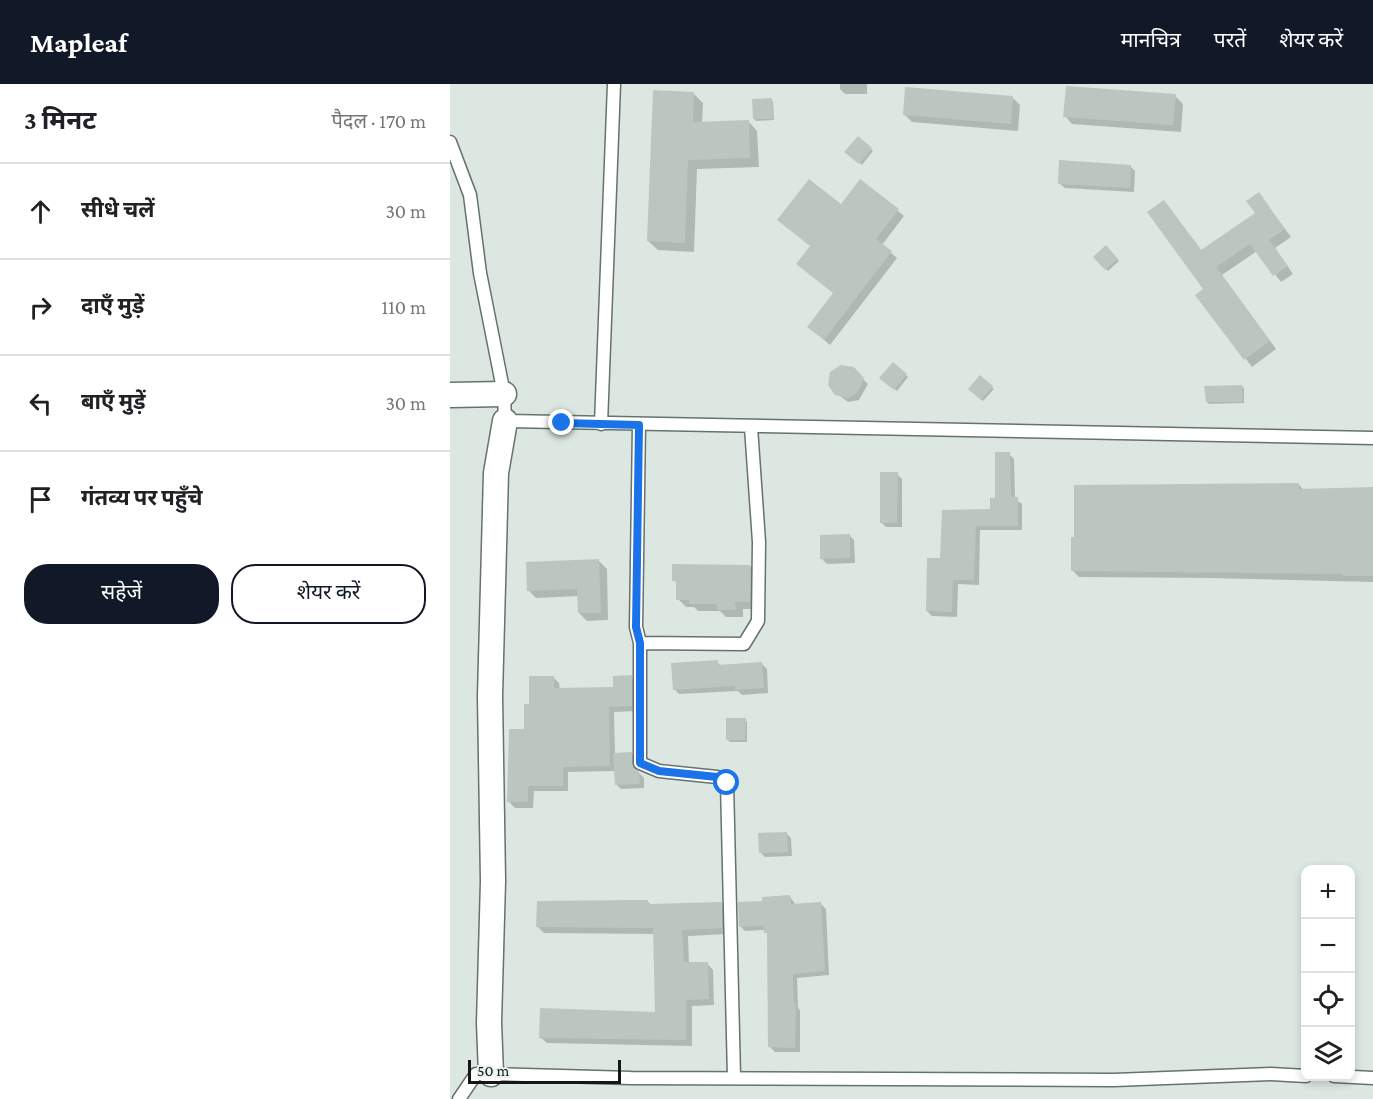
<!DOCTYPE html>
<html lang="hi">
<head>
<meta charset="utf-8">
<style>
	:root { --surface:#fff; --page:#f6f6f6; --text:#202124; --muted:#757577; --line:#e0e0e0; --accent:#111827 }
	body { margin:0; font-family:"Crimson Pro","Noto Sans Devanagari",serif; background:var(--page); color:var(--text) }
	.controls { position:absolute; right:18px; bottom:18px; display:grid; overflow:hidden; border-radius:12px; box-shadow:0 3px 9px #0003 }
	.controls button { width:54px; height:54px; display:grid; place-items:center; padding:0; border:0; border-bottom:2px solid var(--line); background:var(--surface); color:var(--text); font:30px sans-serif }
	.scale { position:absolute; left:18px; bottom:15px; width:153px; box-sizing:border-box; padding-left:6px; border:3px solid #141715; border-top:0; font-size:16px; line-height:21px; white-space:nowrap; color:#141715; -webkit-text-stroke:4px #eaf4ef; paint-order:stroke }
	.stop { position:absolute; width:18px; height:18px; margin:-14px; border:4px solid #1a73e8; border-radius:50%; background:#fff }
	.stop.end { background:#1a73e8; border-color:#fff; box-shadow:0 2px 6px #0008 }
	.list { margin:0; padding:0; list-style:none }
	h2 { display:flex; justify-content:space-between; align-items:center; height:78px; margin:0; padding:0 24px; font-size:26px }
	h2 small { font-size:20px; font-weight:400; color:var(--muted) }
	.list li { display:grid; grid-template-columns:39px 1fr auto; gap:18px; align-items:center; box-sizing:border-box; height:96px; padding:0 24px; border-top:2px solid var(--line) }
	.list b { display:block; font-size:22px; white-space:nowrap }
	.list em { font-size:20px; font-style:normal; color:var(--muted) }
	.actions { display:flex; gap:12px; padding:18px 24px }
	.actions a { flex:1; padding:14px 0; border:2px solid var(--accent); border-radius:24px; text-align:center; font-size:21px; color:var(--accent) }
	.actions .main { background:var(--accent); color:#fff }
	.icon { flex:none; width:33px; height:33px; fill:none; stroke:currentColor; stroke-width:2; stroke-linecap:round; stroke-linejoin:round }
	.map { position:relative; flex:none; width:923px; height:1015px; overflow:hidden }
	header { display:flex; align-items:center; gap:36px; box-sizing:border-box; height:84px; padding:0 30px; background:var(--accent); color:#fff }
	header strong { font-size:28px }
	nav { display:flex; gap:33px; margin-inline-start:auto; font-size:21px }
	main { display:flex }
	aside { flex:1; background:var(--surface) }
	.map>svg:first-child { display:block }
	.shadow { fill:#0003 }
	.building { fill:#bcc6c1 }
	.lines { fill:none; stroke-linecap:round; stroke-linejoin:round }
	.service-casing { stroke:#68716c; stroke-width:15 }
	.minor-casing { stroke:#68716c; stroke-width:27 }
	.service { stroke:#fff; stroke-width:12 }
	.minor { stroke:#fff; stroke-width:24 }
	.route { stroke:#1a73e8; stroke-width:8 }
</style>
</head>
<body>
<header>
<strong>Mapleaf</strong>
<nav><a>मानचित्र</a><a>परतें</a><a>शेयर करें</a></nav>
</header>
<main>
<aside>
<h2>3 मिनट<small>पैदल · 170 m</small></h2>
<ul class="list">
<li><svg class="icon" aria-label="ahead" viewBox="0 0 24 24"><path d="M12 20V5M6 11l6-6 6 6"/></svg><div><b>सीधे चलें</b></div><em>30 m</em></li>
<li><svg class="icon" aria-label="right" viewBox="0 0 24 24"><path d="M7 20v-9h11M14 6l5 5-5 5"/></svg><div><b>दाएँ मुड़ें</b></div><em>110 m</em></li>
<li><svg class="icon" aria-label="left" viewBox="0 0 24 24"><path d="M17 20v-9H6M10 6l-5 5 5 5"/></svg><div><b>बाएँ मुड़ें</b></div><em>30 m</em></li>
<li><svg class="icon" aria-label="arrive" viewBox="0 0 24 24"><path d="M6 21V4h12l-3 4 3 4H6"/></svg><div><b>गंतव्य पर पहुँचे</b></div></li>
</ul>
<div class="actions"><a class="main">सहेजें</a><a>शेयर करें</a></div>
</aside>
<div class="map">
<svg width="923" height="1015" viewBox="0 0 923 1015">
	<rect width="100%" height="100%" fill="#dde7e2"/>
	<!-- shadow -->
	<path class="shadow" d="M390 0H417V10H395L390 5Z
		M243 9 253 19 252 39 298 37 307 47 309 83 247 85 244 168 208 166 198 157Z
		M725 12 733 20 731 48 622 40 615 32Z
		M562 13 570 21 568 47 462 38 454 30Z
		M321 16 323 18 324 36 306 37 304 35Z
		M408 54 423 67 412 81 397 68Z
		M680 82 685 87 684 108 615 104 609 99Z
		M411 97 454 132 432 161 447 174 380 261 359 243 385 209 391 122Z
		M809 110 841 153 825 164 843 190 831 198 807 167 772 191 826 265 802 283 748 211 756 205 714 117 752 167 807 129Z
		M656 163 669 177 658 187 645 173Z
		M443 280 458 293 447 307 431 294Z
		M403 285 418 300 409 316 398 318 382 306Z
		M530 293 544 305 533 317 520 305Z
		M792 302 794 305V319L759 320 757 318Z
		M559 370 564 375 565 415 572 420V446H530L529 501 508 500 507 533 482 532 477 527 492 476 541 427 547 415Z
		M447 390 452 395V443H436L431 438Z
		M849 401 854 406 923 405V498L759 494 629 493 622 486Z
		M399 451 404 456 405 479 377 480 372 475Z
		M149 477 157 485 158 536 137 537 129 529V512L86 514 78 506Z
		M300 482 308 490 307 525H293V533H276L270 527H248L244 523H236L228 515V500L224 496Z
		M267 578 272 582 312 580 317 585 318 609 292 611 288 607 229 610 224 605Z
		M103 593 109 599 110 606 165 604 181 593 187 599V627L164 628 165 670 181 669 186 674V686L194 694V704L171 705 166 700 165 687 118 688V707H84L83 724H65L59 718 81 621Z
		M295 636 297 638V658H280L278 656Z
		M336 749 341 754 342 772 315 773 310 768Z
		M340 813 344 818 345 821 371 820 376 825 379 891 347 894 348 924 350 926V968H325L320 963 318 851 315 846 295 847 290 842 314 818Z
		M197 817 201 821 271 820 277 826 278 850 238 852 239 880 257 879 263 886 264 921 242 922V962L97 959 90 953 207 929 204 850 94 849 88 843Z"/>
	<!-- building -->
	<path class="building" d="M616 2 726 10 723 41 613 33Z
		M455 3 563 12 561 40 453 31Z
		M203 6 244 8 243 38 299 36 300 74 238 76 235 159 197 157Z
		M322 14 323 35H303L302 15Z
		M408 52 422 64 409 80 394 68Z
		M609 76 681 81 680 104 608 100Z
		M359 95 391 120 410 95 449 125 426 155 442 167 374 256 357 243 383 209 346 180 360 162 327 136Z
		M809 108 835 145 819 156 838 182 823 192 800 160 766 183 820 257 794 276 745 211 753 205 697 128 714 116 751 166 805 129 796 117Z
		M656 161 668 175 655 186 643 173Z
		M443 278 457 290 444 306 429 294Z
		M391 281 404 283 414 294 409 306 404 311 398 314 385 311 378 301 380 288Z
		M530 291 543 302 531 316 518 305Z
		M792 301 793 318H756L754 302Z
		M545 368H560L561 413H568V442H526L524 496H503L502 528 476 527 477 474H490L492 426 540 425V414H545Z
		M430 388H448L447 439H430Z
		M849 399V405L923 403V492H893V490L621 487V453H624V401Z
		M400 450V474L370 475V451Z
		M149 475 151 529H128L127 505 77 507 76 478Z
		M222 480 300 481V518H285L286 526H267V520H239V516H226V497H222Z
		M268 576V581L312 578 314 604 285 606V602L223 606 221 579Z
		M182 591V622L159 623 160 682 113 683V702H78V718H57L59 645H74V620H79V592H104V604L163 603V592Z
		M276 634H296L295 656H276Z
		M182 668V680L184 684 189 688 190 700 165 701 163 669Z
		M337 748 338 768 309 769 308 749Z
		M340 811 341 820 371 818 375 887 343 890 344 919H346L345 964 318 963 317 849H314L313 842 289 843 288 818 312 817V813Z
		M180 816H198V820L272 818V844L232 846 234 878H258L259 915 236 916V956L89 954 90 924 205 928 203 844 86 843 87 817Z"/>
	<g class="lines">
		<defs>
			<path id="service" d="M0 58 20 111 30 189 54 310 55 337 923 354
				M151 340 164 0
				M189 341 186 543 190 559V679L209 687 267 693 277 699 284 993
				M190 559 294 560 308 537 309 458 301 343
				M884 992 923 994
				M9 1015 26 990H41L181 994 664 996 821 990 856 992"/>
			<path id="minor" d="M0 311 54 310
				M41 990 39 939 43 797 40 612 46 389 55 337"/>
		</defs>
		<!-- service casing -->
		<use href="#service" class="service-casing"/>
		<!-- minor casing -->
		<use href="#minor" class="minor-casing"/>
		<!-- service -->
		<use href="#service" class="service"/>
		<!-- minor -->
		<use href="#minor" class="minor"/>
	</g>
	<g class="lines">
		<!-- route -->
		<path class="route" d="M112 339 189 341 186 543 190 559V679L209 687 267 693 277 699"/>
	</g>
</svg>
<div class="controls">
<button>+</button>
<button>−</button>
<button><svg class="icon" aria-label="locate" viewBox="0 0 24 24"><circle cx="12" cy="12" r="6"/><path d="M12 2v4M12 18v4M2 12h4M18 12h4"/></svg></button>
<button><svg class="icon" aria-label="layers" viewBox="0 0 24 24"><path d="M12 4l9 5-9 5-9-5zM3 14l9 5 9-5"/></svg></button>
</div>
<div class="scale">50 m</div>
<div class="stop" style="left:277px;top:699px"></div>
<div class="stop end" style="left:112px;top:339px"></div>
</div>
</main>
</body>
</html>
